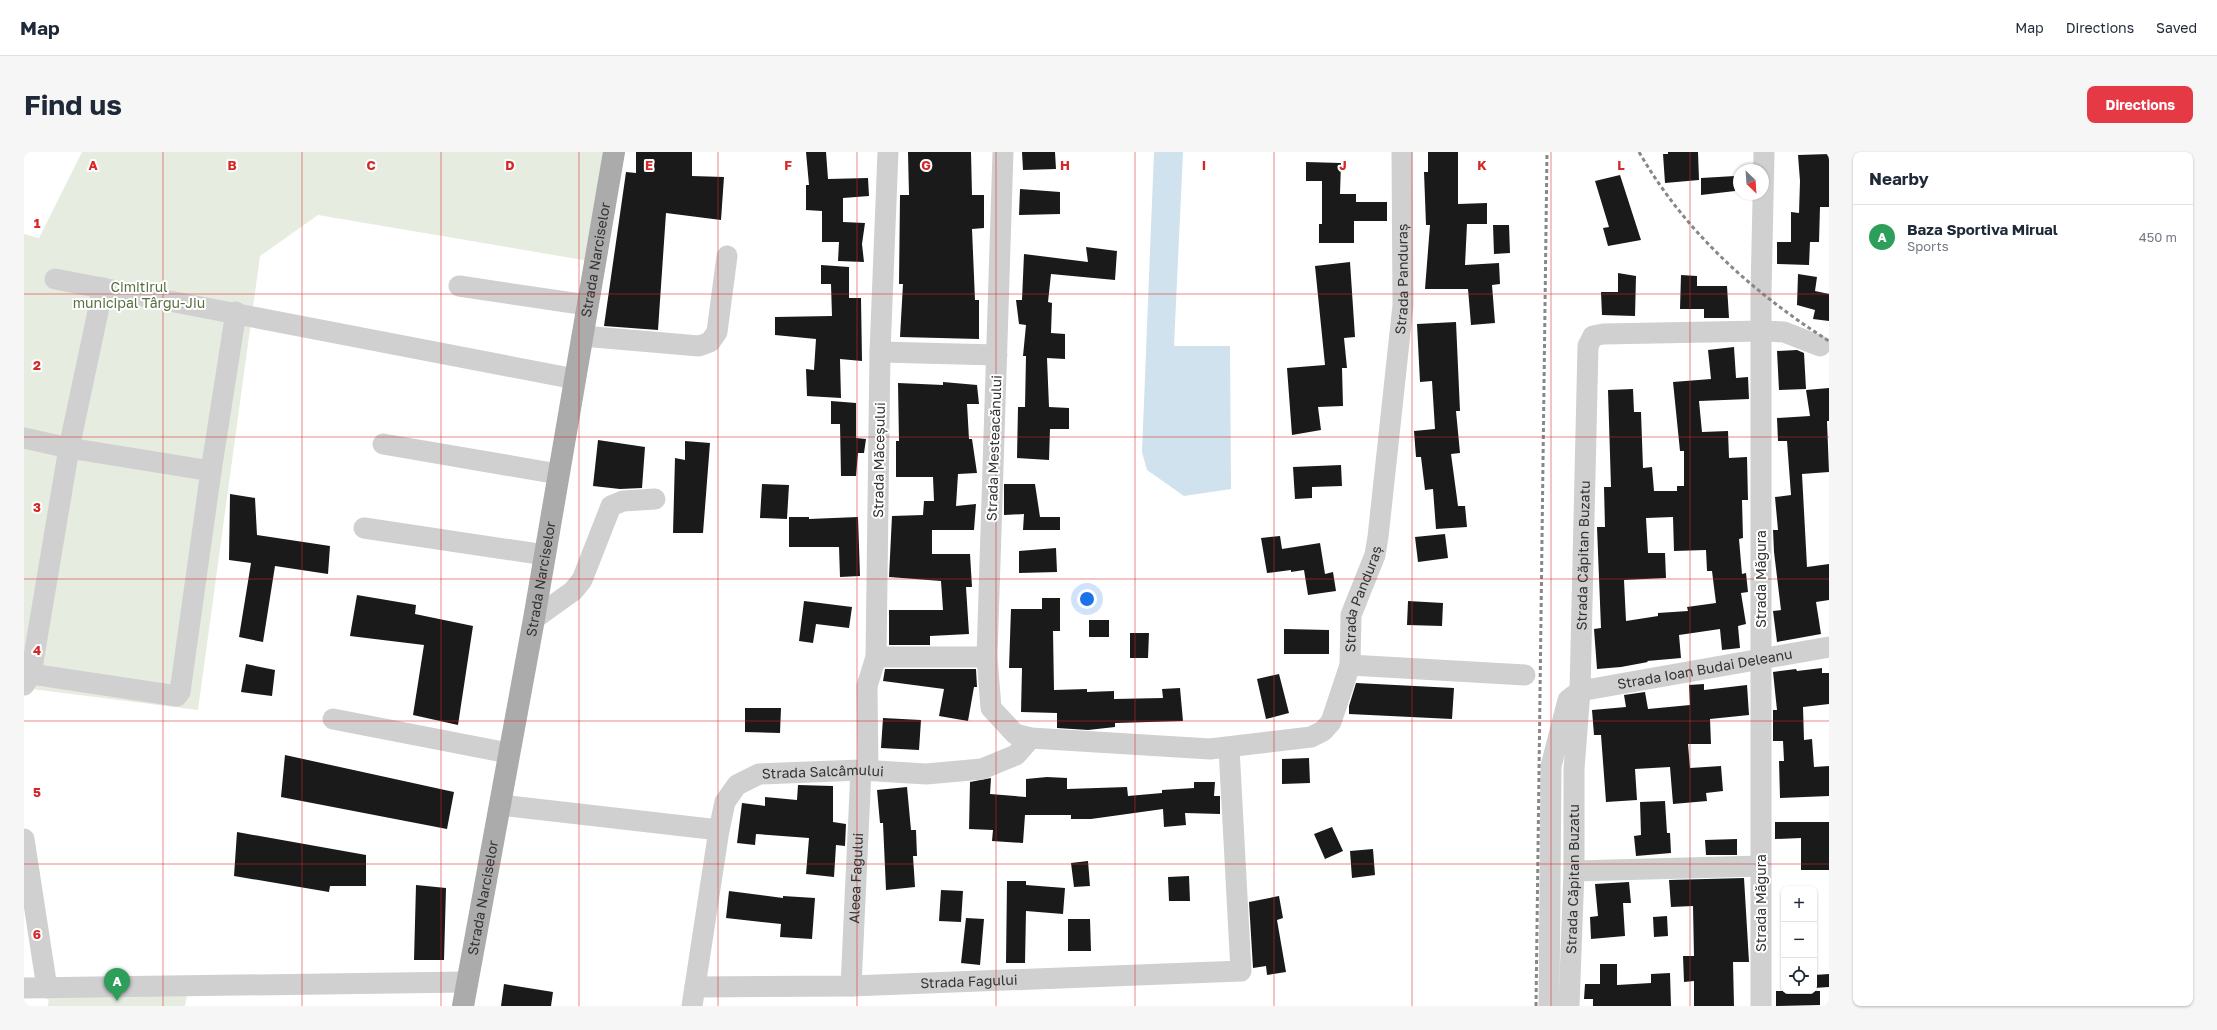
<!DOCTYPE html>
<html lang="en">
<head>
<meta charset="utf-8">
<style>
	:root { --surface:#fff; --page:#f6f6f7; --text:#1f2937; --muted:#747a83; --line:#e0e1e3; --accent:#e63946 }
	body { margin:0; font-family:"Golos Text",sans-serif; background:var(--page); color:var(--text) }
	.controls { position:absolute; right:12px; bottom:12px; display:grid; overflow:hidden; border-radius:8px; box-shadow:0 1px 3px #0004 }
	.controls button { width:36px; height:36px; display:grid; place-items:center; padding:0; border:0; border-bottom:1px solid var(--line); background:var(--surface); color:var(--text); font:20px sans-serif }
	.compass { position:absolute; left:1709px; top:12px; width:36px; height:36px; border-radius:50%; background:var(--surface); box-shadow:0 1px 3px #0004; rotate:155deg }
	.you { position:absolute; left:1063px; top:447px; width:14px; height:14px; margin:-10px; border:3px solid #fff; border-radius:50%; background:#1a73e8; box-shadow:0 0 0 6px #1a73e833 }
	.badge { display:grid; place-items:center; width:26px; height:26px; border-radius:50%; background:var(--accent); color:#fff; font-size:13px; font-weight:700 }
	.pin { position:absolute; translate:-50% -33px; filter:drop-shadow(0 1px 2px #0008) }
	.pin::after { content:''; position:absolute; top:21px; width:14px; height:12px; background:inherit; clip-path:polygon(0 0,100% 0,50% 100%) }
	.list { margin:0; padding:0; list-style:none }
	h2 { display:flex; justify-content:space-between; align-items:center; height:52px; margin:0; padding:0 16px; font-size:17px }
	h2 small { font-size:13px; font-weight:400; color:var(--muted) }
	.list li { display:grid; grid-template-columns:26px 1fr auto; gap:12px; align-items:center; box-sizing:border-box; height:64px; padding:0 16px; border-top:1px solid var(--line) }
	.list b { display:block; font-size:15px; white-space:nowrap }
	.list p { margin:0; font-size:13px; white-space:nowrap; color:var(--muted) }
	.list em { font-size:13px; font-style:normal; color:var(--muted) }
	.icon { flex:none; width:22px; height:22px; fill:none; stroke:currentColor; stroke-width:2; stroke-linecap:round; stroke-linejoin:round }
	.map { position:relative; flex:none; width:1805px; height:854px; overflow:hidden; border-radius:8px }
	header { display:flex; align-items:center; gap:24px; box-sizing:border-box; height:56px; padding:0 20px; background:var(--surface); border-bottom:1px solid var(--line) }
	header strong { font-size:19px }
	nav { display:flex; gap:22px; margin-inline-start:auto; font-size:14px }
	.intro { display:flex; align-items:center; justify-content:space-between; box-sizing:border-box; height:96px; padding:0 24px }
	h1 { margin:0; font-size:28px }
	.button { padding:10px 18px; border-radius:8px; background:var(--accent); color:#fff; font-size:14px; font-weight:700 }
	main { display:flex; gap:24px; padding:0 24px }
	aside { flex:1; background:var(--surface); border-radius:8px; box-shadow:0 1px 3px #0004 }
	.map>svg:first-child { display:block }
	.green { fill:#e6ecdf }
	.water { fill:#cfe2ee }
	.building { fill:#1a1a1a; fill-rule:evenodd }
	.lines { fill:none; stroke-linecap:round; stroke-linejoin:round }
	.minor { stroke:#d0d0d0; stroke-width:21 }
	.major { stroke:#ababab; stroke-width:22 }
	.rail { stroke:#888; stroke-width:3; stroke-dasharray:4 3; stroke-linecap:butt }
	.grid { fill:none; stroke:#d62828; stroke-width:1; stroke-opacity:0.55 }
	.labels { text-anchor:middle; stroke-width:4; stroke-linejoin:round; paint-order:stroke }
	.street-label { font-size:14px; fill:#333; stroke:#fff }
	.park-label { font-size:14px; fill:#56703f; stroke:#fff }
	.grid-label { font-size:13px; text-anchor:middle; font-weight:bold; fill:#d62828; stroke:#fff; stroke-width:4; stroke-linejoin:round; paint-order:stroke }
</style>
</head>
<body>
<header>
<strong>Map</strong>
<nav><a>Map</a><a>Directions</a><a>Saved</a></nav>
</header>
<div class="intro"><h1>Find us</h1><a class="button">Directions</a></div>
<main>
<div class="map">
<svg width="1805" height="854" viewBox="0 0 1805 854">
	<rect width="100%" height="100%" fill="#fff"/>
	<!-- green -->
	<path class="green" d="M58 0H585L571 110 294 63 236 104 174 558 0 536V82L15 86Z
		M163 843 161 854H24L25 844Z"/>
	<!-- water -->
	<path class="water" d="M1130 0H1159L1150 194H1206L1207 337 1160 344 1123 318 1118 300Z"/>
	<!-- building -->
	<path class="building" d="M612 0H668V24L700 25 697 68 642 61 634 178 580 174 602 20 612 21Z
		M782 0H802L804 27 844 26 845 44 819 46V70L841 71 838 92 840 110 814 109 815 90H798V59L782 58V33H785Z
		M884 0H947L948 43H960V76L948 77 951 148H955V187L876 185 879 132H875L876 43H885Z
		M998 0H1031L1032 17 999 18Z
		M1404 0H1434V52L1463 51V72H1443L1441 113 1475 111 1476 132 1468 133 1471 171 1447 173 1444 137H1401L1406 73H1402L1400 20H1404Z
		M1644 0H1674L1675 28 1641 31 1639 2H1644Z
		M1805 2V55H1796L1795 90H1786L1785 113 1753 112V90H1767V60L1775 61 1776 29 1774 3Z
		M1282 10 1317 11 1316 42H1332V50H1363V69H1330V91H1295V72H1298V29H1282Z
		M1596 23 1617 88 1584 94 1579 76 1585 75 1571 29Z
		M1711 24V39L1677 43V26Z
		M996 37 1036 40V62L995 63Z
		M1469 73H1485L1486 101 1470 102Z
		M1062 95 1093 99 1091 128 1027 122 1024 150 1028 151 1027 181 1041 182V207L1023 206 1025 255 1045 256V277H1026L1025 308 993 306 994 255H1001L1002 204H999L1002 173 995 172 992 148H998L1000 102 1064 110Z
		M1326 110 1331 185 1320 186 1323 216H1318L1319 254 1294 255 1297 278 1268 283 1263 216 1301 213 1291 114Z
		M797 113 825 115V146H837L838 209 816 207 817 246 783 244 782 217 790 218 792 187 751 183V165L808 164 807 132H797Z
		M1594 121 1612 124 1611 164 1578 163 1577 140H1594Z
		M1774 122 1793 125 1791 139 1805 142V169L1789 167 1791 158 1773 153Z
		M1657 123 1673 124V134H1703L1705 166H1680V157H1656Z
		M1432 170 1436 259H1432L1436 301 1427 302 1434 354H1441L1443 375 1412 377 1409 337 1401 338 1397 305H1392L1390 279 1411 277 1408 229 1396 230 1393 172Z
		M1710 195 1712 226 1724 225 1725 247 1675 249 1678 280 1704 279 1705 306 1723 305 1724 348H1718L1719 386 1715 387 1718 422 1722 421 1724 440 1717 441 1722 472 1714 474 1716 496 1698 498 1696 477 1655 483 1657 506 1623 509 1624 510 1597 515 1573 517 1570 477 1577 476 1573 375H1581L1580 335H1587L1584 238 1609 237 1610 260H1617L1619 316 1628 315 1630 339H1653V334H1660V299H1656L1649 230 1687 227 1684 198ZM1649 365 1650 399 1682 398 1683 419H1688L1692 451 1663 455 1664 459 1634 461V464L1602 469 1600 428 1642 426 1641 401H1624L1622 366Z
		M1773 198 1780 201 1782 237 1755 238 1753 199Z
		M919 230 953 233 955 252H943L945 287H948L953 321 934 322 932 354 952 352 950 378H908V402H946L948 435H942L945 482 906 484V493H865V458H919L917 429 865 425 868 364 899 363 900 349H910L909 325H872V289H875L874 231 919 233Z
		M1805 236V269H1803L1805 320 1778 322 1783 415 1805 412V448L1792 450 1797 482 1753 490 1749 459 1757 458 1750 400 1749 378H1754L1751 345 1767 343 1763 289H1754L1753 266 1786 264 1782 238Z
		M807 249 832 251V286L842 287 840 301H834L832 324H817L816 272H807Z
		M574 288 621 295 618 336 596 337 569 334Z
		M661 289 686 291 679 381H649L651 306 661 308Z
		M1317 313 1318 334 1288 335V346L1271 347 1269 315Z
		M738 332 765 333 763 367 736 366Z
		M980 332H1011L1016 365H1036V378H999L1000 362 980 363Z
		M206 342 231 346 233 383 306 394 304 422 251 414 239 490 215 485 227 411 205 408Z
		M765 365H785V367L834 365 836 424 816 425 815 395H765Z
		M1421 382 1424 406 1394 410 1391 385Z
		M1256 384 1258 397 1296 391 1301 422 1309 420 1312 439 1284 443 1280 418 1267 420V418L1243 421 1237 386Z
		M1032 396 1033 420 995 421V399Z
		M333 443 392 453 391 462 449 474 434 573 389 563 400 493 326 484Z
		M1018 446H1036V479H1029L1030 538 1063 537V540L1090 539V547L1139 546 1138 537 1156 536 1159 569 1091 571V575L1064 578 1033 576V561L997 560 998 516H985L987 457H1018Z
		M780 449 828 455 825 476 792 472 789 491 775 489Z
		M1384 449 1419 451 1418 474 1383 473Z
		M1065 468H1085V485H1065Z
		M1260 477 1305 478V502H1260Z
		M1106 481H1125L1124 506H1106Z
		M222 512 251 518 248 544 217 540Z
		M1798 516V521H1805V552L1779 555 1780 588 1788 587 1790 615 1805 614V644L1756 646 1755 609H1760L1759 589H1749V558H1753L1749 520 1772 517 1773 519Z
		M861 517H952L953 535H950L944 569 915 564 920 537 859 529Z
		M1255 522 1265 561 1242 567 1233 527Z
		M1332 531 1430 536 1428 567 1325 562V554Z
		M1680 532V538L1723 533 1725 563 1686 567 1687 592H1664L1666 616 1697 614 1699 639 1682 641 1683 649 1649 652 1646 615 1611 617 1613 648 1582 650 1577 583H1570L1568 558 1602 555 1600 543 1621 540 1624 557 1666 553 1665 533Z
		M721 556H757L756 581 721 580Z
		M859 566 897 568 895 598 857 596Z
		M261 603 430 640 423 677 257 645Z
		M1285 606 1286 631 1258 632V607Z
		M1023 625 1043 626V637L1103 635 1104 644 1138 641V638L1170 636V630H1191L1190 644H1196V662L1161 661 1162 673 1140 675 1139 657 1067 667H1047V663H1001L999 691 968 689 969 678 945 677 946 630 967 626 966 642 1002 645V627Z
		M774 633 809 634V670L822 672 821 694 812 693 810 725 782 722 785 686 732 682 731 693 713 691 718 651 741 654V645L773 648Z
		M883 635 887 678H892L893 704H889L891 735 862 738 859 671H856L853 638Z
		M1641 649 1643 681H1646L1647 701 1612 704 1610 684 1617 683 1616 650Z
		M1751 670H1805V718H1777V686L1751 687Z
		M1308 675 1319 699 1301 707 1290 682Z
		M213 680 342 703V734H306L305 740 210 724Z
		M1713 687V703H1682L1681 688Z
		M1349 697 1351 723 1328 726 1326 699Z
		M1064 709 1066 734 1050 735 1047 711Z
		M1165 724 1166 749H1145L1144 725Z
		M1720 726 1725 810H1709L1710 854H1670V829L1660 830 1659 804H1670L1669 754 1647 755 1645 728Z
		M983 729H1002V733L1041 736 1039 762 1002 759 1001 811H982Z
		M1605 730 1607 751H1599L1601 784 1567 787 1566 765 1574 764 1571 732Z
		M392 733 422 736 420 808H390Z
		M917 738 939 739 937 770 915 769Z
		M705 739 759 746V744L791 746 788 787 756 785 757 772 702 766Z
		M1255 744 1259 766 1253 768 1262 820 1243 823 1242 814 1229 816 1225 750Z
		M1643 764 1644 784 1630 785 1629 765Z
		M942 766 960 767 956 813 937 811Z
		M1044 767H1066L1067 799H1044Z
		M1576 812H1593V833L1627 831V822L1646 821 1647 854H1569V847H1560L1561 832H1576Z
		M1805 822V835L1790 836V823Z
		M480 832 529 840 527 854H477Z
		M1752 839H1796V853L1752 854Z"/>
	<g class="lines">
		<!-- minor -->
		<g class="minor">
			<path d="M864 0 856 200 852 505H963"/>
			<path id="s1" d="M979 0 963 505 967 556 991 582 1007 586 1186 597 1287 585 1299 579 1307 570 1326 513 1327 463 1351 403 1354 385 1379 153 1378 0"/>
			<path d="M31 127 551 227"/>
			<path d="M435 134 563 153"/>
			<path d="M558 184 675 194 686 190 693 180 703 104"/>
			<path d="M856 200 973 203"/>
			<path d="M0 286 45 296 187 319"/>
			<path d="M359 292 534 322"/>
			<path d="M340 376 521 403"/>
			<path d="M510 467 549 439 558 428 587 354 599 349 631 347"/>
			<path d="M1326 513 1501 523"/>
			<path d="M0 521 153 544 156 540 187 319 212 160"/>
			<path d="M0 533 7 522 45 296 79 136"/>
			<path d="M309 567 484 601"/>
			<path d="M844 618 843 534 852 505"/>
			<path d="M476 653 695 678"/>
			<path d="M0 687 23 836"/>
			<path d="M1550 719 1737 714"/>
			<path id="s2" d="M827 834 837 618"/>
			<path id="s3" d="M671 835 827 834 1217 819 1205 596"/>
			<path d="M0 836 442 830"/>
			<path id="s4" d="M668 854 695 678 701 650 713 633 735 622 837 618 902 622 958 617 992 603 1007 586"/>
			<path id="s5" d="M1525 854 1527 614 1544 548 1556 539 1805 495"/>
			<path id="s6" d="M1545 854 1550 719V617L1556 539 1564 194 1569 184 1579 182 1738 179 1760 180 1796 194"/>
			<path d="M1737 854V142L1740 0"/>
		</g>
		<!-- major -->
		<path class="major" id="s7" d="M439 854 510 467 590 0"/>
		<!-- rail -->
		<path class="rail" d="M1615 0C1661 80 1728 140 1805 189
			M1512 854 1523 0"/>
	</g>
	<!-- grid -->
	<path class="grid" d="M139 0V854M278 0V854M417 0V854M555 0V854M694 0V854M833 0V854M972 0V854M1111 0V854M1250 0V854M1388 0V854M1527 0V854M1666 0V854M0 142H1805M0 285H1805M0 427H1805M0 569H1805M0 712H1805"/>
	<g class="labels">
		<!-- street labels -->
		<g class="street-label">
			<text dy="5" stroke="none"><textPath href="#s7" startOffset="758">Strada Narciselor</textPath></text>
			<text dy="5" stroke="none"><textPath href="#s1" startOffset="1367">Strada Panduraș</textPath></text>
			<text transform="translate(970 296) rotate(-88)" y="5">Strada Mesteacănului</text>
			<text transform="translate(855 308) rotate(-89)" y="5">Strada Măceșului</text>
			<text dy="5" stroke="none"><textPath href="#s6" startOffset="451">Strada Căpitan Buzatu</textPath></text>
			<text dy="5" stroke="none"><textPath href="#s7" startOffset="434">Strada Narciselor</textPath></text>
			<text transform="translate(1737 427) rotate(-90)" y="5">Strada Măgura</text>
			<text dy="5" stroke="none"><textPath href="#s1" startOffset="1043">Strada Panduraș</textPath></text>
			<text dy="5" stroke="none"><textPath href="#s5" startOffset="450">Strada Ioan Budai Deleanu</textPath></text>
			<text dy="5" stroke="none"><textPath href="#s4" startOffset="316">Strada Salcâmului</textPath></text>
			<text dy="5" stroke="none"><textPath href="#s2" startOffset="108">Aleea Fagului</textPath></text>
			<text dy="5" stroke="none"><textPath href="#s6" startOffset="127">Strada Căpitan Buzatu</textPath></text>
			<text dy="5" stroke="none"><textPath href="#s7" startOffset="110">Strada Narciselor</textPath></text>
			<text transform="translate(1737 751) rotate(-90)" y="5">Strada Măgura</text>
			<text dy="5" stroke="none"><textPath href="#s3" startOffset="274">Strada Fagului</textPath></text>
		</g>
		<!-- park labels -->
		<g class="park-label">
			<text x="115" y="140">Cimitirul<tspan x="115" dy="16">municipal Târgu-Jiu</tspan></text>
		</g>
	</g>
	<g class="grid-label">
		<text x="69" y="18">A</text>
		<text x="208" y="18">B</text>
		<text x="347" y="18">C</text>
		<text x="486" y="18">D</text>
		<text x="625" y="18">E</text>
		<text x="764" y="18">F</text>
		<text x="902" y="18">G</text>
		<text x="1041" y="18">H</text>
		<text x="1180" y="18">I</text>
		<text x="1319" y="18">J</text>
		<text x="1458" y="18">K</text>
		<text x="1597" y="18">L</text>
		<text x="13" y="76">1</text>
		<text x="13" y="218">2</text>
		<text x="13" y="360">3</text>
		<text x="13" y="503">4</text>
		<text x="13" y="645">5</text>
		<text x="13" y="787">6</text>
	</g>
</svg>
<div class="controls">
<button>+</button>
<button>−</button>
<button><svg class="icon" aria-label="locate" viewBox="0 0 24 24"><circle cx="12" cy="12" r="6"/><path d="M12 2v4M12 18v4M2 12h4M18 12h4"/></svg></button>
</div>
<svg class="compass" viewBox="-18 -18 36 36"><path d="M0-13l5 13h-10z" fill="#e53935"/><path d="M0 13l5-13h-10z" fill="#747a83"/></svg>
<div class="you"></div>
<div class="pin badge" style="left:93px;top:849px;background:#2e9e5b">A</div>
</div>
<aside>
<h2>Nearby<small></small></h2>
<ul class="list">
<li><span class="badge" style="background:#2e9e5b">A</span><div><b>Baza Sportiva Mirual</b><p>Sports</p></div><em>450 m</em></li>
</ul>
</aside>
</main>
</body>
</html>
